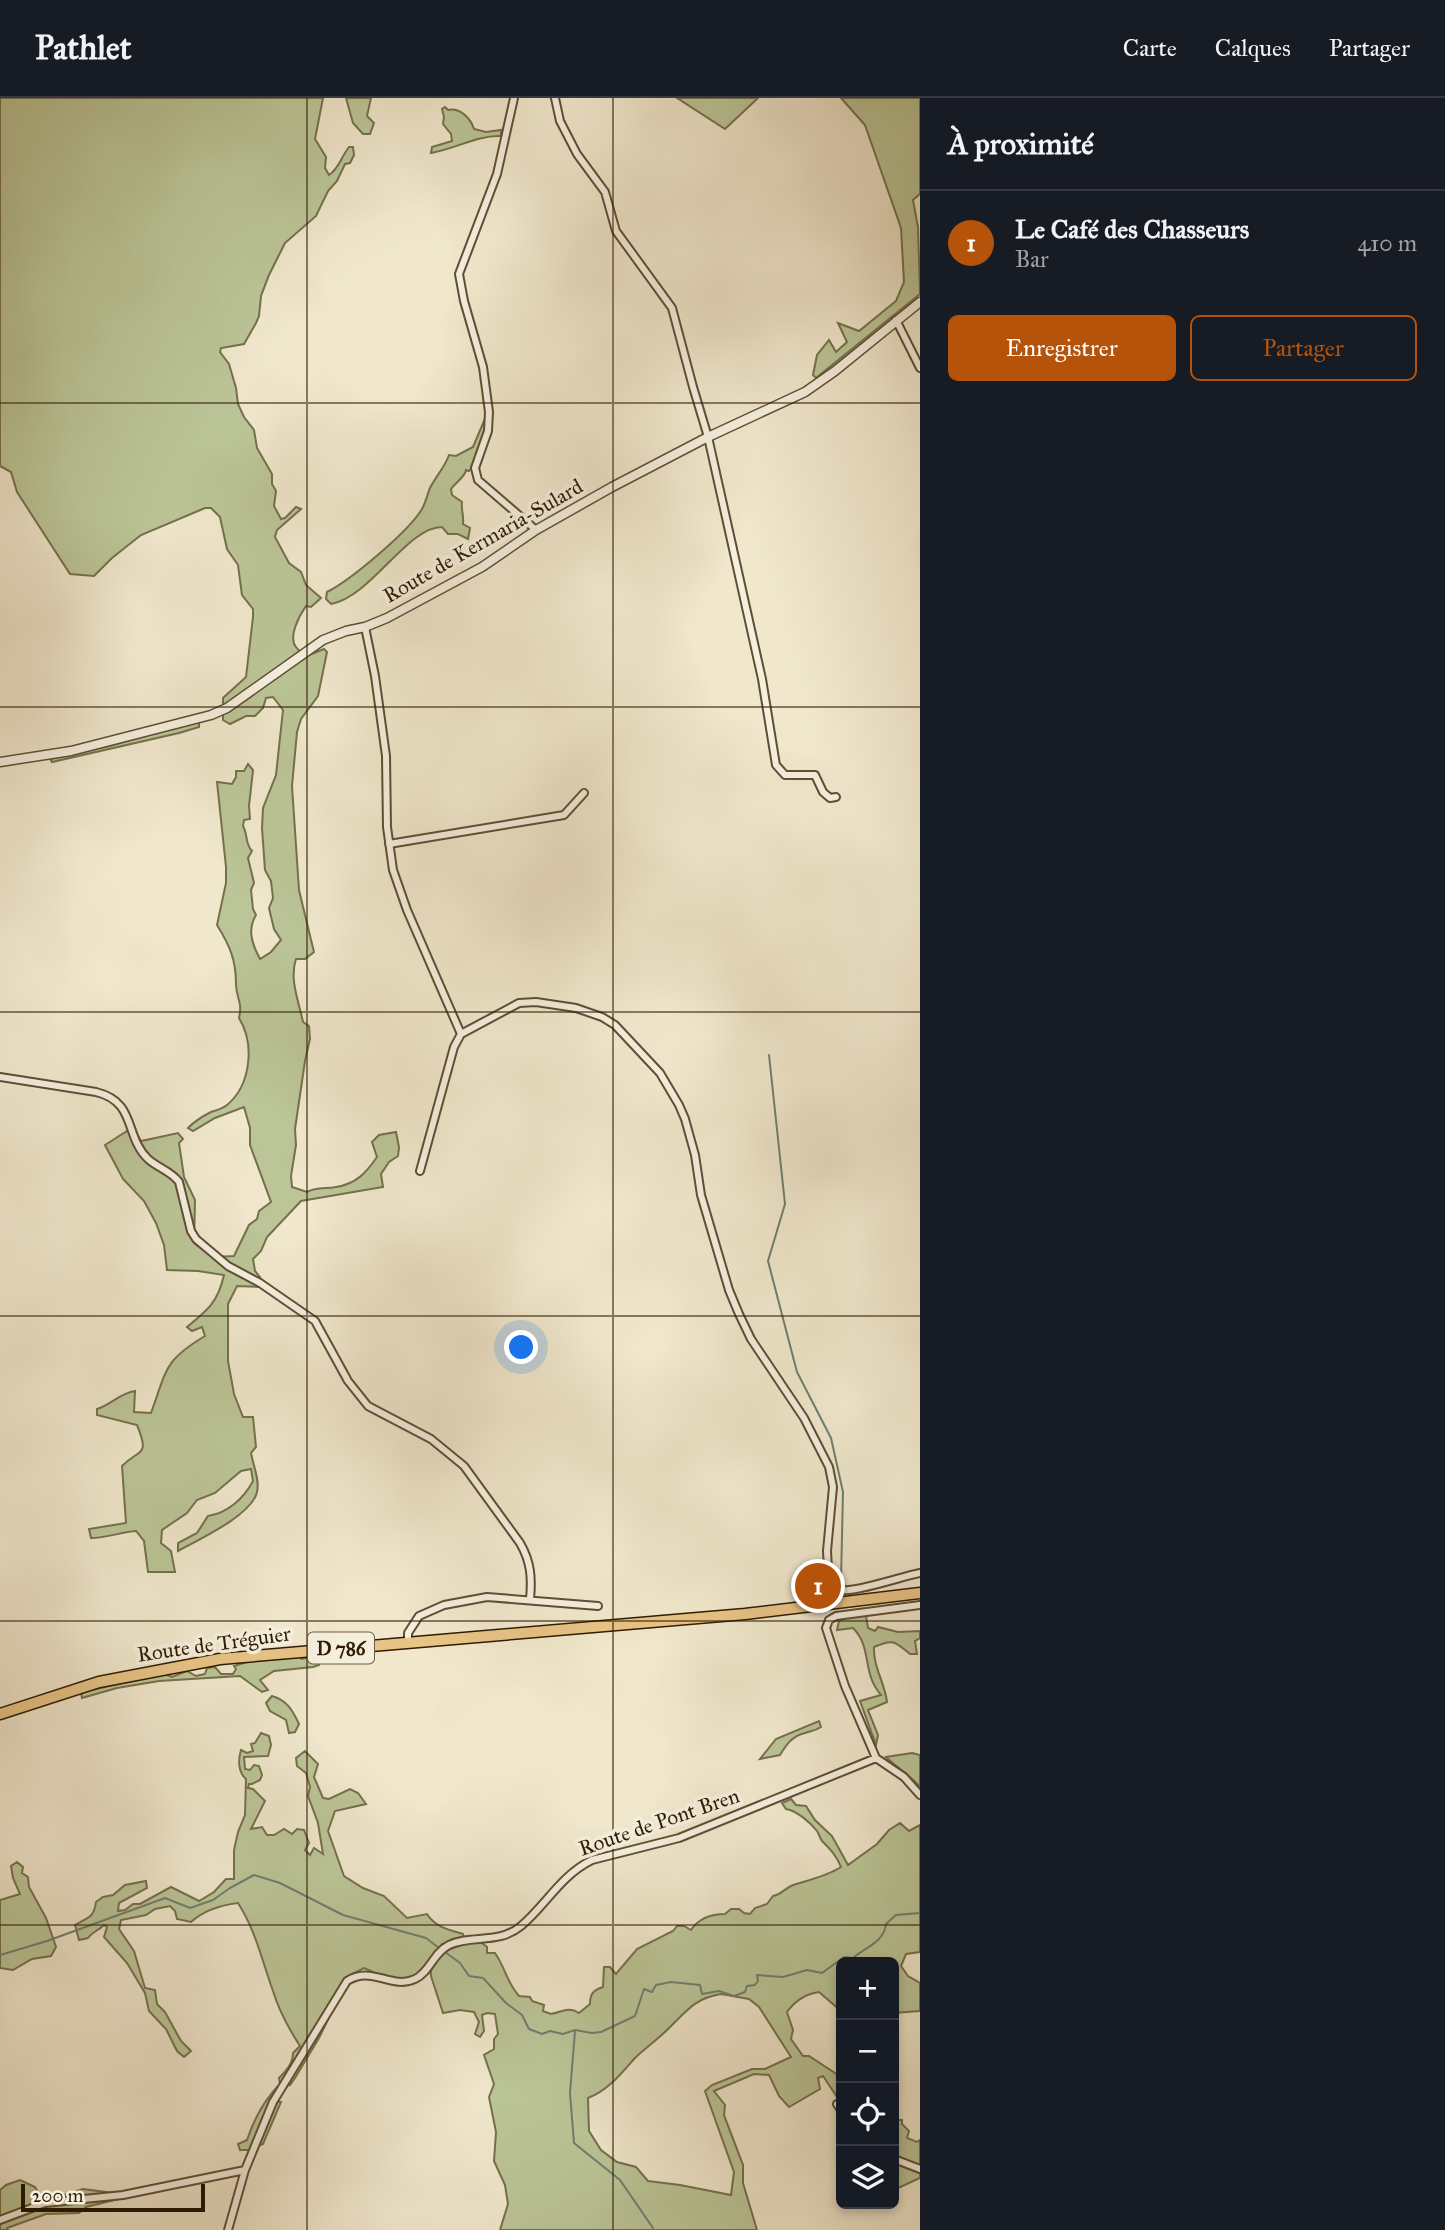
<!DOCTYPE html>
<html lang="fr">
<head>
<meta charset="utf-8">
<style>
	:root { --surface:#171b24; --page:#242831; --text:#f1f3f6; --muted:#9ea1a6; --line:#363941; --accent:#b45309 }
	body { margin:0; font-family:"IM FELL Great Primer",serif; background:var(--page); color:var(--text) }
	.controls { position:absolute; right:21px; bottom:21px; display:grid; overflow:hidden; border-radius:10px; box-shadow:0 4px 10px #0003 }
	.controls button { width:63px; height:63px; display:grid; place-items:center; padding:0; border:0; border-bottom:2px solid var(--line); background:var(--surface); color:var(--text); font:35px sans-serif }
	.scale { position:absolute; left:21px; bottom:18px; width:184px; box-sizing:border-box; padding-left:7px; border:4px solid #2f1b01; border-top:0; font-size:19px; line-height:24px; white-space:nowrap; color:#2f1b01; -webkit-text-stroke:5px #f5efde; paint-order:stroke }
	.you { position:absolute; left:522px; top:1250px; width:24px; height:24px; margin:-18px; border:5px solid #fff; border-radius:50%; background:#1a73e8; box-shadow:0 0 0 10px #1a73e833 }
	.badge { display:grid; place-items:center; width:46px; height:46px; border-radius:50%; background:var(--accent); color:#fff; font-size:23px; font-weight:700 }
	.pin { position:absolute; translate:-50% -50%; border:4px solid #fff; box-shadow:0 2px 7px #0006 }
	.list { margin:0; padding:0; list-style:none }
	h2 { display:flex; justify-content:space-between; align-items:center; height:91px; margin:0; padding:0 28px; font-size:30px }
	h2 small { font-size:23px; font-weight:400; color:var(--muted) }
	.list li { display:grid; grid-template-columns:46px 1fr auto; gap:21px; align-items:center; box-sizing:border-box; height:105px; padding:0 28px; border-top:2px solid var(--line) }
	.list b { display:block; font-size:26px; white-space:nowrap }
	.list p { margin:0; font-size:23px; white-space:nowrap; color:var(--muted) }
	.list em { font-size:23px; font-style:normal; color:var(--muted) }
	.actions { display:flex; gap:14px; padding:21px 28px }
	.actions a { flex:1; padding:16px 0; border:2px solid var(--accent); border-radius:10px; text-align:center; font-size:24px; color:var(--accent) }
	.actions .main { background:var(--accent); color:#fff }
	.icon { flex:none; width:38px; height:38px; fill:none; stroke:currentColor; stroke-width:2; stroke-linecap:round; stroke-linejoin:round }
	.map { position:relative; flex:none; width:920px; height:2132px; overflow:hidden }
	header { display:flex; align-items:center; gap:42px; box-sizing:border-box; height:98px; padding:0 35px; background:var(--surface); border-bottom:2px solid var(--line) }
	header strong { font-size:33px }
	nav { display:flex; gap:38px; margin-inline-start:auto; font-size:24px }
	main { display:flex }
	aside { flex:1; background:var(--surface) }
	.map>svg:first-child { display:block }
	.green { fill:#bbc597; stroke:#75704c; stroke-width:2; fill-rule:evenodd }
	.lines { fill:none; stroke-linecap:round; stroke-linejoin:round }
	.stream { stroke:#6f7e6f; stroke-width:2 }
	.minor-casing { stroke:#5f4e34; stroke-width:10 }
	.tertiary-casing { stroke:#5f4e34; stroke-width:11 }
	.primary-casing { stroke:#2f1b01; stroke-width:13 }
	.minor { stroke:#f5efde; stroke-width:6 }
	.tertiary { stroke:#f5efde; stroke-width:8 }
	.primary { stroke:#e8c486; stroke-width:10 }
	.grid { fill:none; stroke:#2f1b01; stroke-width:2; stroke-opacity:0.55 }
	.labels { text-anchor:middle; stroke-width:7; stroke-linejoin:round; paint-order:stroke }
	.shield { fill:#f5efde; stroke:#6a5b43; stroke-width:2 }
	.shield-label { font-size:19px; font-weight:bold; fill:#2f1b01 }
	.street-label { font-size:21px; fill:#2f1b01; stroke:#f5efde }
</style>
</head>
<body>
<header>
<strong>Pathlet</strong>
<nav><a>Carte</a><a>Calques</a><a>Partager</a></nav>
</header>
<main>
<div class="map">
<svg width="920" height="2132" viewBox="0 0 920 2132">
	<rect width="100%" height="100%" fill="#f0e7cc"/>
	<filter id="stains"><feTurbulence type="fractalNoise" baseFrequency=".00286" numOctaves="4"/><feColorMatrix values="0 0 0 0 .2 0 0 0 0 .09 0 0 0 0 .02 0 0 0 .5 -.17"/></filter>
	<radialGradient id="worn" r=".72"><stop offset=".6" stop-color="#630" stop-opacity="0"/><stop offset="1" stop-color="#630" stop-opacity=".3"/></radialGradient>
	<!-- green -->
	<path class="green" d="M0 0H323L315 41 326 59 325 70 329 77C339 71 341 59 349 49H353L354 57 350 65 345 66 337 83 328 93 316 118 285 145 269 177 261 198 259 218 256 225 244 246 221 250 220 254 229 266 236 290 238 306 244 319 254 332 257 350 272 376V386L276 393 274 408 281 421 285 420 296 409 301 411 277 432 275 439 289 465 301 474 306 487 321 500 311 509 306 508C299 518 288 539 296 549 299 553 302 555 306 558L324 551 327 554 318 598 301 621 297 634 292 688 299 792 314 854 305 861H296C289 881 299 904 303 924L309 928 310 941 305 963 295 1031 296 1047 291 1078 292 1089 307 1094C317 1089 325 1091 336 1089 356 1086 366 1075 377 1059L372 1044 379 1037 396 1034 399 1049 398 1058 389 1064 381 1076 383 1089 301 1103 267 1139 261 1153 253 1161 255 1173 260 1179V1189L237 1188 228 1206V1263L234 1296 243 1319H253L256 1349 251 1355C253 1367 260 1382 257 1394 252 1417 198 1442 178 1453V1445L197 1435 208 1418C228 1415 244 1400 253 1383L251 1371 241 1373 215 1395 197 1402 187 1415 162 1432 161 1445 171 1453 175 1474H148L144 1443 136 1433C121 1434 107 1440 91 1440L89 1431 126 1425 122 1368C140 1350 150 1359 137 1327L97 1317V1311C111 1307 120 1295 135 1293L134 1314 151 1315C167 1272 163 1263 205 1238L202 1229 192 1233 187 1229C208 1212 218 1204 224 1177L198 1173 167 1172 164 1147 156 1125 144 1103 123 1081 105 1047 127 1033 136 1034 141 1043 178 1035 183 1041 179 1045 184 1079 195 1102 194 1145C207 1156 216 1160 234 1158L249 1127 257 1121 259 1113 271 1104 250 1047V1030L244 1009 215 1020 193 1033 188 1030C195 1023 203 1018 211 1014 217 1012 222 1011 227 1007 251 987 255 946 239 920 243 904 236 900 236 886 236 862 230 848 217 827L226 785V769L217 684 232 686 236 679V673H244L248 666 253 672 249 708 250 721 244 722 243 728C248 737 245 746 252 753L248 760 254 785 251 792 253 811 256 817C247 832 252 846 260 861L271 854 281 842 274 831 269 810 273 800 271 783 265 772 262 730 263 710 276 677 283 612 273 599 266 600 263 610 255 618H246L230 626 223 622V600L246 579 253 519V511L242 497 238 467 227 451 220 419 211 410H205L141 437 112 460 94 478 70 476 17 394 11 374 0 368Z
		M346 0H371L367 18 374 25 370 36H363L353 25Z
		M677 0H758L725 31Z
		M841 0H920V96L913 102 918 129 920 196 816 280 813 277 817 257 829 242 836 254 847 244 838 225 859 233 896 203 904 184 901 130 865 27Z
		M445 9 448 12C460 9 471 21 474 31L486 34 501 32V38C477 37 455 51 431 55L432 49 452 43 451 36 443 26 444 19 442 11Z
		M484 323C488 336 479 363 469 373L466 372C465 379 455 385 451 391L452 397 462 404C461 412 464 418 463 426L470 430 468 441 458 436H448L442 429C407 429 372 498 331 506L326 501 327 494C351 482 409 433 422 411 426 404 427 397 430 390 436 378 445 369 449 357L456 358 473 349Z
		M199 623V629L179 635 52 664 50 661 109 648Z
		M852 1517 866 1518 868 1530 875 1533 878 1529 898 1534 920 1533V1540L915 1543 917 1556H910C895 1544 894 1540 874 1549 873 1569 885 1585 887 1604L868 1612 878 1637 876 1647 860 1603 881 1597C861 1574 873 1550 853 1530L837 1532 839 1523Z
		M317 1558 319 1567 313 1569 274 1573 260 1582 268 1592 262 1594 240 1578 159 1583 117 1590 82 1600 81 1595 87 1593 159 1577H167L172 1579 187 1573 196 1578 205 1576 207 1570 215 1569 221 1576H233L236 1571 234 1568 250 1563 300 1559 302 1561Z
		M272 1598C287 1602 293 1613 299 1626L295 1634 289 1635 286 1622 270 1613 266 1605Z
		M819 1623 821 1629C815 1633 811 1633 805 1635 792 1638 786 1647 780 1657L760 1661 776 1641Z
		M261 1635 269 1638 271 1647 268 1658 244 1659 245 1671 250 1672 254 1667 259 1668 262 1677 260 1682 252 1686H249L248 1690 253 1691 265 1703 251 1731 262 1729 267 1737H274L284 1731 292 1736 297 1731 304 1732 309 1745 305 1752 310 1757 314 1750 323 1756 318 1725 308 1698 310 1689 306 1675 297 1668 296 1660 305 1653 318 1666 314 1679 323 1700 329 1701 350 1691 358 1695 366 1706 335 1713 328 1733 344 1778 363 1790 384 1798 407 1820 427 1816C435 1829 449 1832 463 1836L464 1840 442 1846C436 1854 430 1866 422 1873 406 1889 381 1878 364 1870L350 1877 351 1884 335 1907 319 1940 295 1980 290 1987 285 1988 280 1986 272 2002 281 2004 263 2046 249 2052H240L238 2046 247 2042C254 2021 265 2001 280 1986L279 1980C287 1972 293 1965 293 1955L300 1948C289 1931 279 1913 273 1893 262 1863 256 1833 238 1805 222 1807 203 1813 191 1824L177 1821 175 1813 170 1808 155 1811 146 1817 121 1822 119 1831 134 1853 145 1890 155 1892 157 1906 165 1914 181 1943 191 1953 184 1959 177 1953 166 1931 149 1913 145 1895 127 1865 104 1839 107 1829 104 1827C98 1833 93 1833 88 1840L79 1842 75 1827C88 1819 94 1820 96 1804L103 1799 113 1797 125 1787 146 1783 147 1790 119 1805 118 1813 125 1812 133 1806H140L171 1789 199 1803 214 1794 226 1781H234V1752L238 1734 245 1717 246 1681C238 1674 238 1662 241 1652L247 1655 253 1653 251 1646 255 1645Z
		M912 1655 920 1657V1689C910 1677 897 1670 886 1659Z
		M791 1701 796 1707 806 1708 815 1722 832 1738 848 1767 877 1746 889 1732 900 1725 909 1733 920 1727V1854L906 1856 901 1868 908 1878 920 1885V1913L894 1915V1864H841V1913L819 1894C805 1896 795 1903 787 1914L793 1932 791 1941 803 1958H809L841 1979V2005L823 1978 818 1980 820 1991 789 2009 779 1998 769 1977 754 1976 714 1993 725 2007 724 2017 743 2067V2085L757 2132H500L508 2106 505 2087 494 2063 496 2034 489 1999 494 1986 484 1957 494 1951V1941L498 1936 495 1916 487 1915 482 1917 484 1933 480 1939 475 1936 479 1924 474 1914 460 1912 443 1915 431 1878C428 1854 464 1843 482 1845L487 1849V1855H495C505 1869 507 1885 519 1898L530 1899 532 1903 544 1907 543 1913 551 1916C562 1914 569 1908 579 1915L590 1906C590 1896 593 1892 603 1889L604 1869H610L616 1876 637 1851 673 1833 677 1828H684L691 1832C699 1820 713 1816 725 1816L731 1811H739L744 1815 750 1816 755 1810 767 1806 773 1798C781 1797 785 1790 793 1787 809 1782 827 1778 841 1769 837 1758 830 1751 822 1743 820 1740 819 1736 817 1733 810 1724 797 1713 786 1711L782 1705ZM721 1896 749 1901 759 1909 791 1959 765 1971H752L712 1987 705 1993 734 2074 731 2097 680 2087 648 2083 636 2069 617 2064 601 2052 589 2033 588 2000C608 1992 620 1977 634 1961 644 1951 657 1942 667 1932 685 1915 694 1900 721 1896Z
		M17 1764 23 1769 22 1775 28 1779 29 1789 46 1820 56 1849 51 1858 32 1861 13 1872 0 1870V1802L20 1796 13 1780 11 1768Z
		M894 2022H902V2026L909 2033 907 2040 917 2044 920 2042V2080L894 2092Z
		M20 2082 35 2089 40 2098 58 2099 83 2091 114 2095 118 2101 86 2109 79 2115 46 2116 7 2130 8 2132H0V2092L6 2087Z"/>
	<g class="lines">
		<!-- stream -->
		<path class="stream" d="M769 957 785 1106 768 1163 797 1274 831 1340 843 1394 841 1482 845 1488
			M445 1854 460 1865 469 1878 483 1880 506 1905 522 1917 529 1931 542 1936 550 1933 563 1936 575 1932 592 1935 601 1934 635 1918 644 1891 652 1894 656 1887 671 1884 700 1887 702 1896 719 1893 734 1898 745 1894 747 1888 755 1887 758 1883 757 1877 783 1879 807 1872 822 1875 844 1859 853 1860C866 1849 884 1844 886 1826L896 1817 920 1815
			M0 1857 47 1843 165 1800 190 1810 213 1802 230 1790 254 1777 280 1785 343 1817 426 1840 439 1850
			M575 1933 570 1995 574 2045 620 2082 653 2130"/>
		<defs>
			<path id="minor" d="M514 0 497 76 459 176 464 203 483 269 489 314 488 333 475 370 478 382 536 432
				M555 0 560 23 577 56 605 94 616 133 672 210 693 289 708 339 762 581 776 667 785 677H815L823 694 830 700 836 699
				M896 222 920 270
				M365 529 375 578 386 658 387 729 393 772 407 812 461 936 519 905 536 904 576 910 602 919 615 927 660 975 679 1007 685 1021 695 1057 701 1097 729 1192 739 1216 751 1241 804 1320 829 1369 833 1389 827 1453 829 1488 832 1492C853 1496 896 1480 920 1475
				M389 746 564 717 584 695
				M0 979 96 994C137 1004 124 1038 148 1061 158 1070 171 1073 179 1084L191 1133 196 1141 228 1168 260 1185 315 1223 348 1283 368 1308 431 1341 464 1368 520 1445C531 1464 532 1480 530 1501
				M420 1073 454 949 461 936
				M920 1507 836 1518 829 1522 826 1530 845 1588 876 1660 904 1679 920 1697
				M408 1545V1535L419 1518 444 1507 487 1499 598 1508
				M837 2006 841 2012
				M894 2061 920 2071
				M0 2122 45 2105 123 2097 245 2072
				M228 2132 245 2072 273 2004 347 1883C372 1867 391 1892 415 1881 430 1874 433 1855 449 1847 472 1836 498 1847 521 1828 546 1807 561 1777 592 1762L679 1740 876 1660"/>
			<path id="tertiary" d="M0 664 71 653 211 617 227 610 323 542 346 533 365 529 387 520 482 469 536 432 612 389 708 339 805 294 835 273 920 204"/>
			<path id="primary" d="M0 1616 99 1584 220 1561 745 1516 920 1495"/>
		</defs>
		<!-- minor casing -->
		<use href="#minor" class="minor-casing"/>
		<!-- tertiary casing -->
		<use href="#tertiary" class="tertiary-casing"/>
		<!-- primary casing -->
		<use href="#primary" class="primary-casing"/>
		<!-- minor -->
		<use href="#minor" class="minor"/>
		<!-- tertiary -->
		<use href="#tertiary" class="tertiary"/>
		<!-- primary -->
		<use href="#primary" class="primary"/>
	</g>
	<!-- grid -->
	<path class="grid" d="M307 0V2132M613 0V2132M0 305H920M0 609H920M0 914H920M0 1218H920M0 1523H920M0 1827H920"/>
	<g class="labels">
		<!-- shield labels -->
		<rect class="shield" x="308" y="1534.5" width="66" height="31" rx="5"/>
		<g class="shield-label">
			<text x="341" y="1557">D 786</text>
		</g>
		<!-- street labels -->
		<g class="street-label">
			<text transform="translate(483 443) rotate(-30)" y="7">Route de Kermaria-Sulard</text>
			<text transform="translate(214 1546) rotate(-8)" y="7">Route de Tréguier</text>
			<text transform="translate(659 1724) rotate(-19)" y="7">Route de Pont Bren</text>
		</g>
	</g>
	<rect width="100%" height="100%" filter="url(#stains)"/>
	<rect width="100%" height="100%" fill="url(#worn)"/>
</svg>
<div class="controls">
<button>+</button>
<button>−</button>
<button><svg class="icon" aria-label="locate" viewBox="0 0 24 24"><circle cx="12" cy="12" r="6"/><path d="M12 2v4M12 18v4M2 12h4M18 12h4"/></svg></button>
<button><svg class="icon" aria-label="layers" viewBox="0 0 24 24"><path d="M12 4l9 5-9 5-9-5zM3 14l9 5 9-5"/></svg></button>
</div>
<div class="scale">200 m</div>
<div class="you"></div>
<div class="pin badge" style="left:818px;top:1488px">1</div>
</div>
<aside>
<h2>À proximité<small></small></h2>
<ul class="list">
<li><span class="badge">1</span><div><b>Le Café des Chasseurs</b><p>Bar</p></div><em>410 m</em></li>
</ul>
<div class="actions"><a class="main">Enregistrer</a><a>Partager</a></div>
</aside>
</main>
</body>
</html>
